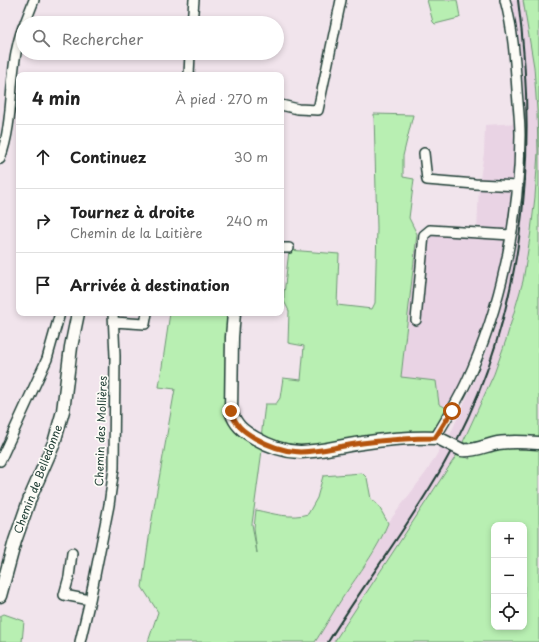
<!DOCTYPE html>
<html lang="fr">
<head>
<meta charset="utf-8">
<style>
	:root { --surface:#fff; --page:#f6f6f6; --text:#222; --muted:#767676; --line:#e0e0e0 }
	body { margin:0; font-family:"Playpen Sans",sans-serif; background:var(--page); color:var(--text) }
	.controls { position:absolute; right:12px; bottom:12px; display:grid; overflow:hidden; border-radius:8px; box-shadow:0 2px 6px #0003 }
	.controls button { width:36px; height:36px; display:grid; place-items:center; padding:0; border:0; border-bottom:1px solid var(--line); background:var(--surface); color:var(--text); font:20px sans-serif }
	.stop { position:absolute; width:12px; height:12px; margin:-9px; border:3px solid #b45309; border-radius:50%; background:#fff }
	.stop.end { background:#b45309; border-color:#fff; box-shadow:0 1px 4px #0008 }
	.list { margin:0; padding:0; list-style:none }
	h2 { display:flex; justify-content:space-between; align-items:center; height:52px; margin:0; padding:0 16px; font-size:17px }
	h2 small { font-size:13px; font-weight:400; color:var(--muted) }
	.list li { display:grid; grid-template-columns:26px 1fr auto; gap:12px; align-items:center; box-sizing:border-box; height:64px; padding:0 16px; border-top:1px solid var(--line) }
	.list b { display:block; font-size:15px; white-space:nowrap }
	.list p { margin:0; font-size:13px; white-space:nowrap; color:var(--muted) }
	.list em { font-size:13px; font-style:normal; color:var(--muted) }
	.icon { flex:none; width:22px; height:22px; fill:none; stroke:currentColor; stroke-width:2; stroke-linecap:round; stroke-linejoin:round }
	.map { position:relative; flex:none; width:539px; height:642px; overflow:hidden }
	.search { position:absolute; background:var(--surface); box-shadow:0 2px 6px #0003; left:16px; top:16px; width:268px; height:44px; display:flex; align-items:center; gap:10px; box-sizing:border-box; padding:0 14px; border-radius:22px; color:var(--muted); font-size:15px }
	.panel { position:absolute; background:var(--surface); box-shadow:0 2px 6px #0003; left:16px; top:72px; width:268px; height:244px; border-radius:8px }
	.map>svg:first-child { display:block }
	.built { fill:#e9d3e4 }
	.green { fill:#b8efb2; stroke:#6c9673; fill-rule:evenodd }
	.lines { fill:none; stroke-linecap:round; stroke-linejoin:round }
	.minor-casing { stroke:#1f3d34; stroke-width:12 }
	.major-casing { stroke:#1f3d34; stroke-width:15 }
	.minor { stroke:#fdfcf7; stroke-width:9 }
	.major { stroke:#fdfcf7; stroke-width:12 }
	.rail { stroke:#1f3d34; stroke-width:2 }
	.major-bridge-casing { stroke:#1f3d34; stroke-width:15; stroke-linecap:butt }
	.major-bridge { stroke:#fdfcf7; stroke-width:12 }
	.route { stroke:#b45309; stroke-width:5 }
	.labels { text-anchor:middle; stroke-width:3.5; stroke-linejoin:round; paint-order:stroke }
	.street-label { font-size:11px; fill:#1f3d34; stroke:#fdfcf7 }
</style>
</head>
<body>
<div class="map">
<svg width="539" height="642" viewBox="0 0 539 642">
	<rect width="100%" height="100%" fill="#f1e4ec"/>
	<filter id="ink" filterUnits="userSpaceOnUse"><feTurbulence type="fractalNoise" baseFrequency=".025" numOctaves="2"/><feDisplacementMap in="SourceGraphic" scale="8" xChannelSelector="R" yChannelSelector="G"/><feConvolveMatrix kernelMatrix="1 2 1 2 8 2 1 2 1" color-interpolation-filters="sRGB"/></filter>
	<g filter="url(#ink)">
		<!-- built -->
		<path class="built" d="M510 0H523L534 67 537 111 538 152 535 197 523 281 506 340 494 374 463 442 450 435 484 359 498 316 516 235 521 190 524 143V99L519 44Z
			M519 123 511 235 490 319 452 411 439 404 401 377 417 234 438 231 477 233 479 185 484 153 485 125Z
			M443 444 458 453 334 642H315L343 597 375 550 383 535 388 523 427 471Z"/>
		<!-- green -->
		<path class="green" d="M427 0H457L460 17 459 18 435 24 433 22Z
			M523 0H539V642H334L458 453 470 459 463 442 494 374 506 340 523 281 531 231 535 197 538 152 537 111 534 67ZM494 525H524V627H494Z
			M374 114 413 115 403 156V177L414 179 409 218 417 234 401 377 436 381 439 404 452 411 435 438 332 449 263 443 252 524 257 553 254 528 256 510C274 514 291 519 308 514L317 498 323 476 362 473 367 478 371 499 378 505 388 523C377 551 359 573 343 597 333 612 325 627 315 642H148L158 612 142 587 151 524 175 389 159 387 170 313H234L230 416 261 438 265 404H276L280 398 283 378 301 380 304 346 288 343 289 311 284 301V294L289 250 339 254 337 305 372 309 375 303 377 228Z
			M4 614 24 621 22 642H0V616Z"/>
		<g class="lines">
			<defs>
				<path id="minor" d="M25 23 34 0
					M192 23 194 0
					M189 75 190 53
					M281 105 298 109 318 110 341 0
					M424 153 427 180 475 184 518 186
					M0 159C16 116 7 69 23 27
					M281 248H289
					M416 320 424 235 430 230 511 235
					M114 322 145 324 147 313
					M435 438C446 420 457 402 466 383 501 308 520 218 520 135 520 120 518 105 517 90 515 60 513 29 505 0
					M0 461 47 359 60 313
					M72 553 69 577 64 595 90 600
					M80 642 90 600 109 505 114 468 115 356 113 313"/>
				<path id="major" d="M234 313 232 337 231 411C235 425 243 431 255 438 297 462 318 449 362 443 387 439 413 437 438 438
					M462 450C472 452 487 445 498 443 512 441 525 442 539 443
					M0 596 15 541 30 498 54 443 63 411 71 347 78 313"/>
			</defs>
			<!-- minor casing -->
			<use href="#minor" class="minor-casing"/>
			<!-- major casing -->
			<use href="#major" class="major-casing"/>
			<!-- minor -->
			<use href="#minor" class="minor"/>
			<!-- major -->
			<use href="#major" class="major"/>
			<!-- rail -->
			<path class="rail" d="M328 642C365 582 409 526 444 464 524 325 539 158 518 0"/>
			<defs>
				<path id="major-bridge" d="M438 438 462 450"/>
			</defs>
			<!-- major-bridge casing -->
			<use href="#major-bridge" class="major-bridge-casing"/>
			<!-- major-bridge -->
			<use href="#major-bridge" class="major-bridge"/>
		</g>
	</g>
	<g class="lines" filter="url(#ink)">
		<!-- route -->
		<path class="route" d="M231 411C235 425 243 431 255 438 297 462 318 449 362 443 386 440 411 438 435 438L452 411"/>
	</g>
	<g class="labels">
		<!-- street labels -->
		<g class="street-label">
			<text transform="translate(101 431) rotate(-88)" y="4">Chemin des Mollières</text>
			<text transform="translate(38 479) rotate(-69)" y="4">Chemin de Belledonne</text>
		</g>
	</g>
</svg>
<div class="controls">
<button>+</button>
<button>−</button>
<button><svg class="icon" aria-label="locate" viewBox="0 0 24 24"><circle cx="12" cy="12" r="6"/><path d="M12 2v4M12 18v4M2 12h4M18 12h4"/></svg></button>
</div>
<div class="stop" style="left:452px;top:411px"></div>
<div class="stop end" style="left:231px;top:411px"></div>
<div class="search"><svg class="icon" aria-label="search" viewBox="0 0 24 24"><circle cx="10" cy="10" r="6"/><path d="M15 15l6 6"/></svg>Rechercher</div>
<section class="panel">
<h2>4 min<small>À pied · 270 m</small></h2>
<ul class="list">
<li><svg class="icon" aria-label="ahead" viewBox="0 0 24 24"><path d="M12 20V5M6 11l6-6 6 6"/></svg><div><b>Continuez</b></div><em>30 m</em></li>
<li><svg class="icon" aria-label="right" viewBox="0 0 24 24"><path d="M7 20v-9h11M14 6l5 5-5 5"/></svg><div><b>Tournez à droite</b><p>Chemin de la Laitière</p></div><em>240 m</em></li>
<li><svg class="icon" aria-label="arrive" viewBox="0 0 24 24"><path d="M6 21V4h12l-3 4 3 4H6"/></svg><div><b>Arrivée à destination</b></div></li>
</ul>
</section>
</div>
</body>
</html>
